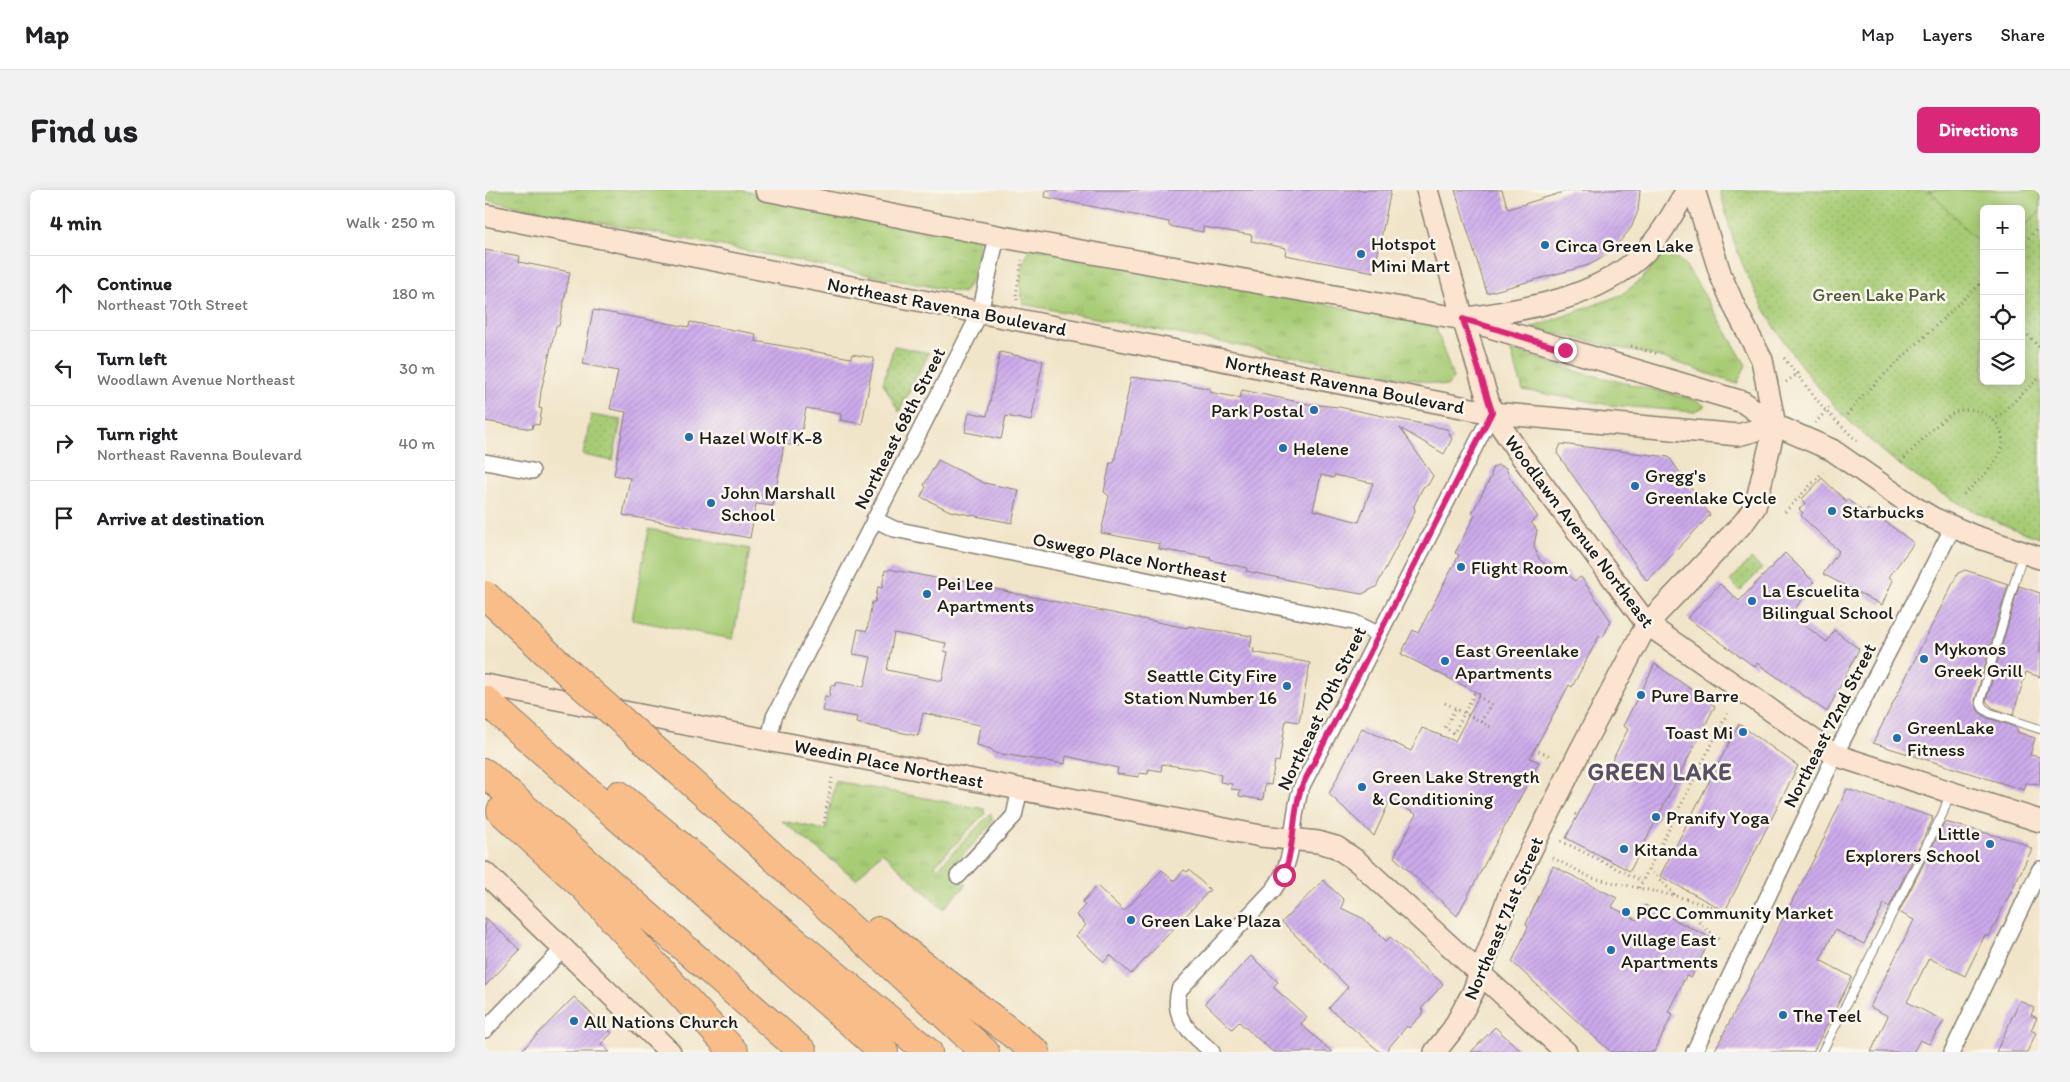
<!DOCTYPE html>
<html lang="en">
<head>
<meta charset="utf-8">
<style>
	:root { --surface:#fff; --page:#f2f2f2; --text:#202124; --muted:#757577; --line:#e0e0e0; --accent:#db2777 }
	body { margin:0; font-family:Itim,sans-serif; background:var(--page); color:var(--text) }
	.controls { position:absolute; right:15px; top:15px; display:grid; overflow:hidden; border-radius:8px; box-shadow:0 2px 12px #0003 }
	.controls button { width:45px; height:45px; display:grid; place-items:center; padding:0; border:0; border-bottom:1px solid var(--line); background:var(--surface); color:var(--text); font:25px sans-serif }
	.stop { position:absolute; width:15px; height:15px; margin:-11px; border:4px solid #db2777; border-radius:50%; background:#fff }
	.stop.end { background:#db2777; border-color:#fff; box-shadow:0 1px 5px #0008 }
	.list { margin:0; padding:0; list-style:none }
	h2 { display:flex; justify-content:space-between; align-items:center; height:65px; margin:0; padding:0 20px; font-size:21px }
	h2 small { font-size:16px; font-weight:400; color:var(--muted) }
	.list li { display:grid; grid-template-columns:32px 1fr auto; gap:15px; align-items:center; box-sizing:border-box; height:75px; padding:0 20px; border-top:1px solid var(--line) }
	.list b { display:block; font-size:19px; white-space:nowrap }
	.list p { margin:0; font-size:16px; white-space:nowrap; color:var(--muted) }
	.list em { font-size:16px; font-style:normal; color:var(--muted) }
	.icon { flex:none; width:28px; height:28px; fill:none; stroke:currentColor; stroke-width:2; stroke-linecap:round; stroke-linejoin:round }
	.map { position:relative; flex:none; width:1555px; height:862px; overflow:hidden; border-radius:8px }
	header { display:flex; align-items:center; gap:30px; box-sizing:border-box; height:70px; padding:0 25px; background:var(--surface); border-bottom:1px solid var(--line) }
	header strong { font-size:24px }
	nav { display:flex; gap:28px; margin-inline-start:auto; font-size:18px }
	.intro { display:flex; align-items:center; justify-content:space-between; box-sizing:border-box; height:120px; padding:0 30px }
	h1 { margin:0; font-size:35px }
	.button { padding:12px 22px; border-radius:8px; background:var(--accent); color:#fff; font-size:18px; font-weight:700 }
	main { display:flex; gap:30px; padding:0 30px }
	aside { flex:1; background:var(--surface); border-radius:8px; box-shadow:0 2px 12px #0003 }
	.map>svg:first-child { display:block }
	.grass { fill:url(#grass-tufts); stroke:#627448 }
	.park { fill:url(#park-dots); stroke:#627448; fill-rule:evenodd }
	.pitch { fill:#a7cc75; stroke:#627448 }
	.building { fill:url(#building-hatch); fill-rule:evenodd }
	.lines { fill:none; stroke-linecap:round; stroke-linejoin:round }
	.lane-casing { stroke:#868072; stroke-width:10 }
	.street-casing { stroke:#868072; stroke-width:18 }
	.secondary-casing { stroke:#868072; stroke-width:24 }
	.highway-casing { stroke:#868072; stroke-width:30 }
	.path { stroke:#868072; stroke-width:3; stroke-dasharray:1 4; stroke-linecap:butt }
	.lane { stroke:#fff; stroke-width:8 }
	.street { stroke:#fff; stroke-width:15 }
	.secondary { stroke:#fce5d0; stroke-width:21 }
	.highway { stroke:#f8bd89; stroke-width:28 }
	.highway-bridge-casing { stroke:#868072; stroke-width:30; stroke-linecap:butt }
	.highway-bridge { stroke:#f8bd89; stroke-width:28 }
	.route { stroke:#db2777; stroke-width:6 }
	.poi-dot { fill:#1f6fb2; stroke:#fbf7ec; stroke-width:2 }
	.labels { text-anchor:middle; stroke-width:5; stroke-linejoin:round; paint-order:stroke }
	.poi-label { font-size:19px; fill:#1c1c1c; stroke:#fbf7ec; text-anchor:start }
	.park-label { font-size:19px; fill:#4d5a3b; stroke:#fbf7ec }
	.street-label { font-size:19px; fill:#1c1c1c; stroke:#fbf7ec }
	.district-label { font-size:24px; font-weight:bold; letter-spacing:1px; fill:#5a4e64; stroke:#fbf7ec }
</style>
</head>
<body>
<header>
<strong>Map</strong>
<nav><a>Map</a><a>Layers</a><a>Share</a></nav>
</header>
<div class="intro"><h1>Find us</h1><a class="button">Directions</a></div>
<main>
<aside>
<h2>4 min<small>Walk · 250 m</small></h2>
<ul class="list">
<li><svg class="icon" aria-label="ahead" viewBox="0 0 24 24"><path d="M12 20V5M6 11l6-6 6 6"/></svg><div><b>Continue</b><p>Northeast 70th Street</p></div><em>180 m</em></li>
<li><svg class="icon" aria-label="left" viewBox="0 0 24 24"><path d="M17 20v-9H6M10 6l-5 5 5 5"/></svg><div><b>Turn left</b><p>Woodlawn Avenue Northeast</p></div><em>30 m</em></li>
<li><svg class="icon" aria-label="right" viewBox="0 0 24 24"><path d="M7 20v-9h11M14 6l5 5-5 5"/></svg><div><b>Turn right</b><p>Northeast Ravenna Boulevard</p></div><em>40 m</em></li>
<li><svg class="icon" aria-label="arrive" viewBox="0 0 24 24"><path d="M6 21V4h12l-3 4 3 4H6"/></svg><div><b>Arrive at destination</b></div></li>
</ul>
</aside>
<div class="map">
<svg width="1555" height="862" viewBox="0 0 1555 862">
	<defs>
		<pattern id="grass-tufts" width="24" height="20" patternUnits="userSpaceOnUse" patternTransform="scale(1.25)"><rect width="24" height="20" fill="#a7cc75"/><path d="M3 7l-1-3M5 7V3M7 7l1-3M15 17l-1-3M17 17v-4M19 17l1-3" fill="none" stroke="#8faf65"/></pattern>
		<pattern id="park-dots" width="8" height="8" patternUnits="userSpaceOnUse" patternTransform="scale(1.25)"><rect width="8" height="8" fill="#a7cc75"/><path d="M2 2h.1M6 6h.1" fill="none" stroke="#8faf65" stroke-width="1.8" stroke-linecap="round"/></pattern>
		<pattern id="building-hatch" width="6" height="6" patternUnits="userSpaceOnUse" patternTransform="scale(1.25)"><rect width="6" height="6" fill="#ccaaeb"/><path d="M-1 1l2-2M0 6l6-6M5 7l2-2" fill="none" stroke="#af92c9"/></pattern>
	</defs>
	<rect width="100%" height="100%" fill="#fbf7ec"/>
	<filter id="ink" filterUnits="userSpaceOnUse"><feTurbulence type="fractalNoise" baseFrequency=".02" numOctaves="2"/><feDisplacementMap in="SourceGraphic" scale="10" xChannelSelector="R" yChannelSelector="G"/><feConvolveMatrix kernelMatrix="1 2 1 2 8 2 1 2 1" color-interpolation-filters="sRGB"/></filter>
	<filter id="wash" filterUnits="userSpaceOnUse"><feTurbulence type="fractalNoise" baseFrequency=".0096" numOctaves="4" result="noise"/><feDisplacementMap in="SourceGraphic" scale="20" xChannelSelector="R" yChannelSelector="G"/><feGaussianBlur stdDeviation="1.12" result="paint"/><feColorMatrix in="noise" values="0 0 0 0 0 0 0 0 0 0 0 0 0 0 0 0 0 1.4 0 .05"/><feComposite in="paint" operator="in"/></filter>
	<g filter="url(#wash)">
		<rect width="100%" height="100%" fill="#f1e5c9"/>
		<!-- grass -->
		<path class="grass" d="M0 0H255L493 46C496 66 490 87 478 103L0 10Z
			M547 57 950 135 968 188 962 196 538 114C533 97 536 71 547 57Z
			M1181 60 1197 72 1209 88 1261 175 1252 194 1179 168 1046 138 1136 105 1157 89Z
			M1025 159 1094 182 1211 210 1220 216 1210 222 1125 215 1038 200Z
			M350 591 499 619 500 623 450 675 453 678 506 623 507 631 503 638 465 679 481 695 458 719 397 662 371 689 297 631 341 640Z"/>
		<!-- park -->
		<path class="park" d="M1235 0H1555V348C1417 304 1301 192 1250 55 1244 37 1240 18 1235 0ZM1499 19H1536V191H1499Z
			M409 156 444 163 414 222 398 193Z
			M106 225 136 230 128 271 98 265Z
			M1266 369 1277 379 1255 401 1245 391Z"/>
		<!-- pitch -->
		<path class="pitch" d="M1444 0H1555V21L1536 39V19H1499V58Z
			M164 339 265 359 248 449 147 430Z"/>
		<g id="blocks">
			<!-- building -->
			<path class="building" d="M561 0H906L889 82 800 65 801 58 766 51 767 45 718 37V42L684 36V32L560 7Z
				M970 0H1017L1023 19 1085 0H1155L1153 21 1146 38 1127 61 1115 69 1104 75 1002 103Z
				M0 60 35 66 34 72 85 82 74 136H71L56 201 54 218 57 219 54 235 48 234 47 239 0 231Z
				M108 120 204 137 205 132 271 144 270 151 366 168 367 164 389 168 377 234 355 230 356 224 321 218 314 256 299 254 288 316 271 314 265 348 138 325 145 288 129 285 141 222 125 219 133 181 98 174Z
				M515 162 558 171 546 231 521 226 516 249 480 242 484 222 502 226Z
				M646 187 702 194 725 199 724 202 755 208 757 200 823 214 854 217 962 239 967 249 959 264 915 238 948 286 943 295 938 297 929 316 930 321 891 397 877 404 842 398 761 381 762 378 725 370 726 368 674 359 675 354 616 343 624 306 619 302 625 273H629ZM836 285 849 288V285L888 293 874 332 828 320Z
				M1076 254 1184 267 1225 325 1162 391 1072 263Z
				M453 270 499 293 534 300 527 333 465 321 436 307 441 297 439 295Z
				M1013 275 1021 278 1024 286 1053 327 1046 332 1052 340 1049 356 1054 369 1069 381 1082 382 1089 391 1096 387 1126 431 1118 447 1114 446 1087 497 1084 495 1045 568 1054 572 972 726 909 667 931 624 905 610 889 646 844 604 877 538 926 561 937 538 970 551 995 504 916 464 928 440 933 443 974 365 970 363 990 325 987 323 1006 287 1007 278Z
				M1337 288 1361 311 1362 309 1380 323 1383 319 1429 353 1404 387 1408 390 1397 415 1338 384 1354 361 1316 326 1318 323 1314 319 1321 313 1317 309Z
				M1300 363 1329 392 1306 425 1342 452 1349 440 1374 459 1342 522 1272 473 1270 477 1202 428 1235 394 1254 411Z
				M404 379 471 392V389L501 394V397L538 405 702 438 703 436 767 446 765 458 769 459 768 462 825 473 814 532 801 530 794 572 790 571 786 595 780 594 778 610 754 606 755 600 746 599 747 594 735 592 736 585 717 580 677 574 676 581 664 579 663 584 654 583V587L632 584 633 578 581 566 580 574 510 563 506 559 492 555 495 535 438 523 433 546 371 533 372 527 337 521 340 506 344 507 346 495 350 496 351 492 379 497 386 467 368 464 373 439 382 441 387 412H390L393 397 397 398 400 380 403 381ZM409 443 461 453 459 461 463 462 457 491 402 480Z
				M1480 380 1523 394 1490 511 1493 521 1502 528 1525 535 1532 539V542L1550 548 1545 565 1555 567V594L1541 593 1539 600 1388 553 1473 383Z
				M1534 396 1555 403V487L1541 482 1528 525 1508 518 1501 511Z
				M1170 474 1230 516 1145 681 1081 648 1120 572 1125 575 1143 539 1138 536Z
				M1254 534 1313 576 1240 721 1175 686Z
				M1362 599 1448 627 1446 629H1448L1404 717 1399 714 1379 754 1350 740 1335 770 1367 787 1328 862H1229L1334 659Z
				M1460 632 1535 652 1547 659 1504 747 1500 745 1480 786 1444 768 1422 812 1459 831 1444 854 1435 850 1428 862H1386L1403 826 1385 817 1429 730 1414 722Z
				M1068 676 1132 708 1127 717 1152 730 1160 715 1226 748 1206 788 1201 786 1183 822 1188 824 1169 862H1126L1027 772 1043 737 1041 734Z
				M677 680 689 691 699 680 702 682 704 680 725 700 646 784 625 765 619 772 591 746 601 735 591 725 600 715 597 712 612 696 639 721Z
				M838 690 859 710 856 718 879 729 901 751 905 747 958 794 936 819 939 822 924 838 922 836 900 862H895L844 818 863 797 797 732Z
				M0 727 35 760 0 796Z
				M766 766 793 792 788 797 822 827 816 834 847 862H788L754 832 747 839 720 813Z
				M89 807 127 843 116 854 125 862H35Z
				M1535 810 1549 818 1546 825 1552 828 1546 840 1551 843 1542 862H1511Z
				M1010 837 1037 862H986Z"/>
		</g>
	</g>
	<g filter="url(#ink)">
		<use href="#blocks" fill-opacity="0" stroke="#868072" stroke-width="1"/>
		<g class="lines">
			<defs>
				<path id="lane" d="M1538 363 1495 512 1498 518 1505 523 1555 539
					M1337 862 1458 623 1465 603"/>
				<path id="street" d="M0 272 47 281
					M389 329 409 339 868 432 893 444
					M284 550 289 527 495 123 512 46
					M473 686 529 626 535 599
					M0 840 78 759
					M727 862C707 843 686 830 694 800L789 699C813 665 804 635 816 598L1007 223
					M1209 862 1350 565 1468 337
					M1467 862 1555 679"/>
				<path id="secondary" d="M281 0 512 46 978 129 1258 212 1290 235 1347 260 1429 317 1448 328 1489 346 1555 368
					M942 0 978 129 1007 223 1034 263 1162 434 1350 565 1555 631
					M0 25 1007 223 1243 244 1253 245 1290 235
					M983 128C1043 119 1114 108 1159 63 1177 45 1189 21 1202 0
					M0 495 776 646 833 652 851 657 872 671 1081 862
					M0 683 185 862
					M950 862 968 839 988 802 1025 703 1095 561 1162 434 1259 332 1270 317 1290 235 1277 170 1251 120 1236 86 1209 0"/>
				<path id="highway" d="M0 510 399 862
					M0 583 318 862
					M134 605 443 862
					M231 614 500 862
					M16 621 100 698 249 862
					M394 741 551 862"/>
			</defs>
			<!-- lane casing -->
			<use href="#lane" class="lane-casing"/>
			<!-- street casing -->
			<use href="#street" class="street-casing"/>
			<!-- secondary casing -->
			<use href="#secondary" class="secondary-casing"/>
			<!-- highway casing -->
			<use href="#highway" class="highway-casing"/>
			<!-- path -->
			<path class="path" d="M1536 55 1555 37
				M1495 94 1499 98
				M532 110 531 104 537 70
				M1536 138 1555 158
				M1146 156 1173 164
				M1299 168 1341 221 1372 251
				M1301 192 1315 182
				M1362 225 1378 205 1499 90
				M1508 231 1555 187
				M1330 233 1345 217
				M1416 272C1431 257 1454 228 1473 221 1483 218 1494 220 1503 226 1540 254 1498 286 1477 306
				M1300 322 1338 282
				M960 513 1006 537
				M970 519 960 538 969 543 989 504 1006 514 996 532
				M1049 559 1065 566
				M1090 624 1093 625
				M339 633 347 588
				M1076 651 1157 691
				M1068 668 1107 688 1191 706 1243 722
				M1164 679 1191 706
				M1154 698 1244 520
				M1222 715 1213 732 1235 750"/>
			<!-- lane -->
			<use href="#lane" class="lane"/>
			<!-- street -->
			<use href="#street" class="street"/>
			<!-- secondary -->
			<use href="#secondary" class="secondary"/>
			<!-- highway -->
			<use href="#highway" class="highway"/>
			<defs>
				<path id="highway-bridge" d="M0 405 90 489 231 614"/>
			</defs>
			<!-- highway-bridge casing -->
			<use href="#highway-bridge" class="highway-bridge-casing"/>
			<!-- highway-bridge -->
			<use href="#highway-bridge" class="highway-bridge"/>
		</g>
	</g>
	<g class="lines" filter="url(#ink)">
		<!-- route -->
		<path class="route" d="M799 685C810 656 807 626 816 598L1007 222 978 129 1080 160"/>
	</g>
	<!-- markers -->
	<g class="poi-dot">
		<circle cx="1060" cy="55" r="5"/>
		<circle cx="876" cy="64" r="5"/>
		<circle cx="829" cy="220" r="5"/>
		<circle cx="204" cy="247" r="5"/>
		<circle cx="798" cy="258" r="5"/>
		<circle cx="1150" cy="296" r="5"/>
		<circle cx="226" cy="313" r="5"/>
		<circle cx="1347" cy="321" r="5"/>
		<circle cx="976" cy="377" r="5"/>
		<circle cx="442" cy="404" r="5"/>
		<circle cx="1267" cy="411" r="5"/>
		<circle cx="1439" cy="469" r="5"/>
		<circle cx="960" cy="471" r="5"/>
		<circle cx="802" cy="496" r="5"/>
		<circle cx="1156" cy="505" r="5"/>
		<circle cx="1258" cy="542" r="5"/>
		<circle cx="1412" cy="548" r="5"/>
		<circle cx="877" cy="597" r="5"/>
		<circle cx="1171" cy="627" r="5"/>
		<circle cx="1505" cy="654" r="5"/>
		<circle cx="1139" cy="659" r="5"/>
		<circle cx="1141" cy="722" r="5"/>
		<circle cx="646" cy="730" r="5"/>
		<circle cx="1126" cy="760" r="5"/>
		<circle cx="1298" cy="825" r="5"/>
		<circle cx="89" cy="831" r="5"/>
	</g>
	<g class="labels">
		<!-- poi labels -->
		<g class="poi-label">
			<text x="886" y="60">Hotspot<tspan x="886" dy="22">Mini Mart</tspan></text>
			<text x="1070" y="62">Circa Green Lake</text>
			<text x="819" y="227" text-anchor="end">Park Postal</text>
			<text x="214" y="254">Hazel Wolf K-8</text>
			<text x="808" y="265">Helene</text>
			<text x="1160" y="292">Gregg's<tspan x="1160" dy="22">Greenlake Cycle</tspan></text>
			<text x="236" y="309">John Marshall<tspan x="236" dy="22">School</tspan></text>
			<text x="1357" y="328">Starbucks</text>
			<text x="986" y="384">Flight Room</text>
			<text x="452" y="400">Pei Lee<tspan x="452" dy="22">Apartments</tspan></text>
			<text x="1277" y="407">La Escuelita<tspan x="1277" dy="22">Bilingual School</tspan></text>
			<text x="1449" y="465">Mykonos<tspan x="1449" dy="22">Greek Grill</tspan></text>
			<text x="970" y="467">East Greenlake<tspan x="970" dy="22">Apartments</tspan></text>
			<text x="792" y="492" text-anchor="end">Seattle City Fire<tspan x="792" dy="22">Station Number 16</tspan></text>
			<text x="1166" y="512">Pure Barre</text>
			<text x="1422" y="544">GreenLake<tspan x="1422" dy="22">Fitness</tspan></text>
			<text x="1248" y="549" text-anchor="end">Toast Mi</text>
			<text x="887" y="593">Green Lake Strength<tspan x="887" dy="22">&amp; Conditioning</tspan></text>
			<text x="1181" y="634">Pranify Yoga</text>
			<text x="1495" y="650" text-anchor="end">Little<tspan x="1495" dy="22">Explorers School</tspan></text>
			<text x="1149" y="666">Kitanda</text>
			<text x="1151" y="729">PCC Community Market</text>
			<text x="656" y="737">Green Lake Plaza</text>
			<text x="1136" y="756">Village East<tspan x="1136" dy="22">Apartments</tspan></text>
			<text x="1308" y="832">The Teel</text>
			<text x="99" y="838">All Nations Church</text>
		</g>
		<!-- park labels -->
		<g class="park-label">
			<text x="1394" y="111">Green Lake Park</text>
		</g>
		<!-- street labels -->
		<g class="street-label">
			<text transform="translate(462 116) rotate(11)" y="7">Northeast Ravenna Boulevard</text>
			<text transform="translate(860 194) rotate(11)" y="7">Northeast Ravenna Boulevard</text>
			<text transform="translate(414 238) rotate(-63)" y="7">Northeast 68th Street</text>
			<text transform="translate(1095 341) rotate(53)" y="7">Woodlawn Avenue Northeast</text>
			<text transform="translate(645 367) rotate(11)" y="7">Oswego Place Northeast</text>
			<text transform="translate(836 518) rotate(-64)" y="7">Northeast 70th Street</text>
			<text transform="translate(1344 535) rotate(-63)" y="7">Northeast 72nd Street</text>
			<text transform="translate(404 573) rotate(11)" y="7">Weedin Place Northeast</text>
			<text transform="translate(1018 728) rotate(-67)" y="7">Northeast 71st Street</text>
		</g>
		<!-- district labels -->
		<g class="district-label">
			<text x="1175" y="590">GREEN LAKE</text>
		</g>
	</g>
</svg>
<div class="controls">
<button>+</button>
<button>−</button>
<button><svg class="icon" aria-label="locate" viewBox="0 0 24 24"><circle cx="12" cy="12" r="6"/><path d="M12 2v4M12 18v4M2 12h4M18 12h4"/></svg></button>
<button><svg class="icon" aria-label="layers" viewBox="0 0 24 24"><path d="M12 4l9 5-9 5-9-5zM3 14l9 5 9-5"/></svg></button>
</div>
<div class="stop" style="left:799px;top:685px"></div>
<div class="stop end" style="left:1080px;top:160px"></div>
</div>
</main>
</body>
</html>
